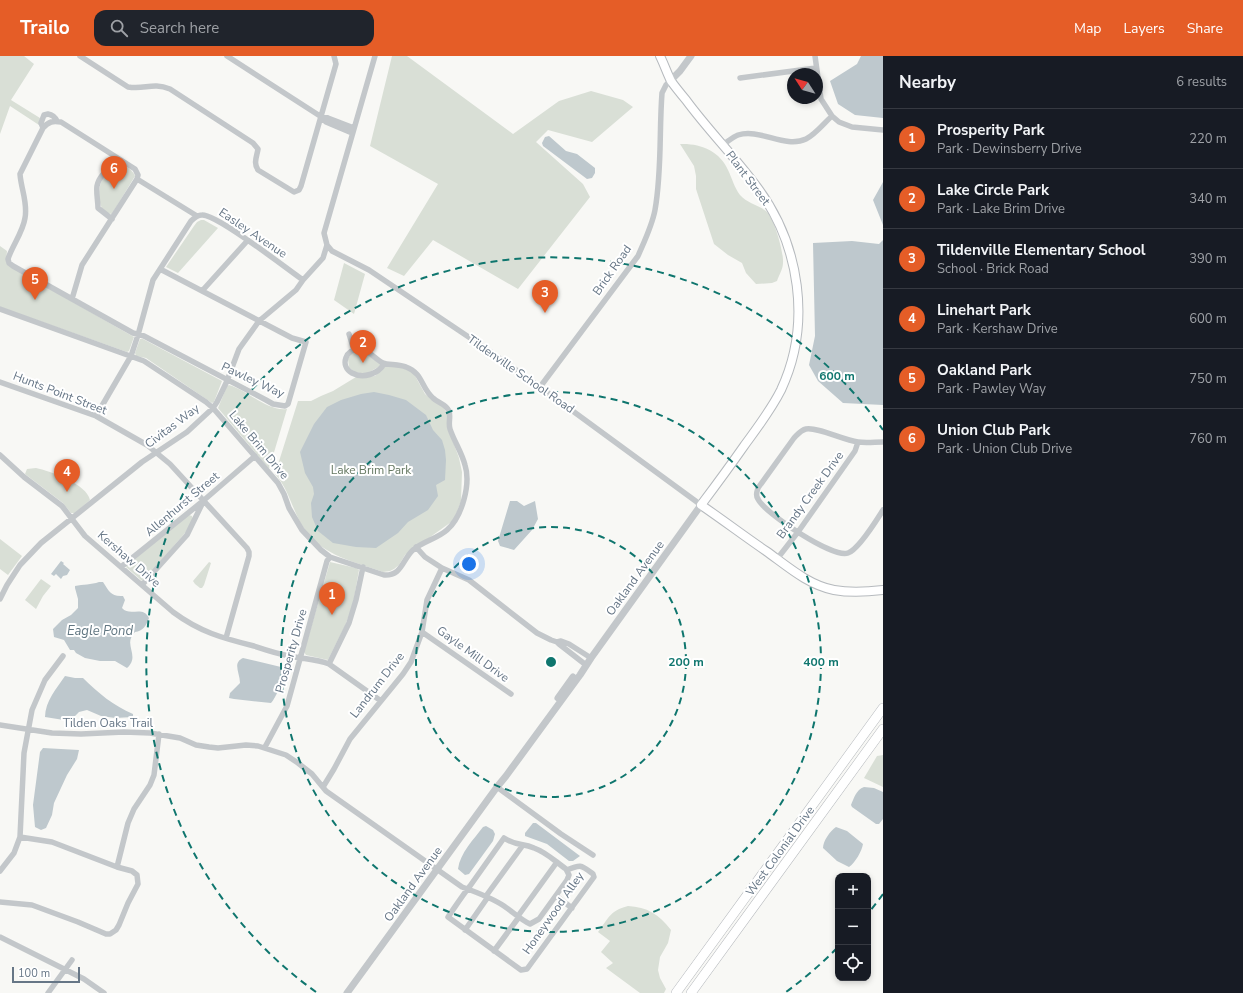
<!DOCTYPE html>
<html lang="en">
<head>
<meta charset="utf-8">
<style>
	:root { --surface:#171b24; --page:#20242c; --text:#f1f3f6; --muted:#9ea1a6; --line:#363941; --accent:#e55d27 }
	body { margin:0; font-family:"Nunito Sans",sans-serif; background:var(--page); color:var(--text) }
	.controls { position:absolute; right:12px; bottom:12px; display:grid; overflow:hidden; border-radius:8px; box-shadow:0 2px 6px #0003 }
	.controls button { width:36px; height:36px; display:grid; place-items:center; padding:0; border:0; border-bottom:1px solid var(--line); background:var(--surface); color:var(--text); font:20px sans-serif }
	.compass { position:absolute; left:787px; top:12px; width:36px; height:36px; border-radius:50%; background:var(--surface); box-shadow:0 2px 6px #0003; rotate:306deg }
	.scale { position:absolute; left:12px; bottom:10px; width:68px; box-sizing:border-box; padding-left:4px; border:2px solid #667686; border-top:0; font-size:11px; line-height:14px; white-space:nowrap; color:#667686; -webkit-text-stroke:3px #fff; paint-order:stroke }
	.you { position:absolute; left:469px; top:508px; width:14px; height:14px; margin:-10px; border:3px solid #fff; border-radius:50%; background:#1a73e8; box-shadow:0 0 0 6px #1a73e833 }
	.badge { display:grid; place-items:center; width:26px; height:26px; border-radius:50%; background:var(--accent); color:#fff; font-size:13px; font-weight:700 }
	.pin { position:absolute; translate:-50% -33px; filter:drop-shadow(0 1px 2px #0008) }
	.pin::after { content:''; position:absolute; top:21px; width:14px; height:12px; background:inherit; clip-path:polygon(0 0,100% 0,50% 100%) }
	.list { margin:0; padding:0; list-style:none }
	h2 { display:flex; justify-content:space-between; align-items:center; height:52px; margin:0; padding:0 16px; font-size:17px }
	h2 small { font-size:13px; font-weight:400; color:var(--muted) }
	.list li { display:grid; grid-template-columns:26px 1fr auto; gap:12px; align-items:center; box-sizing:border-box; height:60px; padding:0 16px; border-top:1px solid var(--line) }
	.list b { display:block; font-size:15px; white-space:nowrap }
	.list p { margin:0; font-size:13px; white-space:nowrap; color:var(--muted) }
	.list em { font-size:13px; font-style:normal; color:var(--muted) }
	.icon { flex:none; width:22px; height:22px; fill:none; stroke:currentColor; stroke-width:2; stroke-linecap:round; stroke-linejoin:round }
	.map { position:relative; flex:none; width:883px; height:937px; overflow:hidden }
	header { display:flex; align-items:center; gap:24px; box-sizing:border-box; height:56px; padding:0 20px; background:var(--accent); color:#fff }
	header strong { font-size:19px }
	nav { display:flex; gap:22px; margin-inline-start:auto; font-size:14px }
	.search { width:280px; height:36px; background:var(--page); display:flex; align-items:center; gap:10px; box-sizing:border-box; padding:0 14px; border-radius:12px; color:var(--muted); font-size:15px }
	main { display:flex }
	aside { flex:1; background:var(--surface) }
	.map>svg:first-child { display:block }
	.green { fill:#d9dfd6 }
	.water { fill:#bec8cd }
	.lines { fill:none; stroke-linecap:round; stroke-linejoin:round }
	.primary-casing { stroke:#b6babe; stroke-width:10 }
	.trunk-casing { stroke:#b6b9bd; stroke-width:10 }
	.minor { stroke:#c3c7ca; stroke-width:5.5 }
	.tertiary { stroke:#c3c7ca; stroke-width:7 }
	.primary { stroke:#fff; stroke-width:8 }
	.trunk { stroke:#fff; stroke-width:9 }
	.ring { fill:none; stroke:#0f766e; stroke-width:2; stroke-dasharray:7 5 }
	.labels { text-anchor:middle; stroke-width:4; stroke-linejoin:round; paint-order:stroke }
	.street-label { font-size:12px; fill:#667686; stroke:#fff }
	.park-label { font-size:12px; fill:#657861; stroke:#fff }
	.water-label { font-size:13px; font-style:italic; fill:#627782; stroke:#fff }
	.centre { fill:#0f766e; stroke:#fff; stroke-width:2 }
	.ring-label { font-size:12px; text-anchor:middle; font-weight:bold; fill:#0f766e; stroke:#fff; stroke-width:4; stroke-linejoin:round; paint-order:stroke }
</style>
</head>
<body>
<header>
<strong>Trailo</strong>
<div class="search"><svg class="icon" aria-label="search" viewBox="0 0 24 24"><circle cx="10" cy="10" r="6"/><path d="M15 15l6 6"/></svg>Search here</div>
<nav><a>Map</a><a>Layers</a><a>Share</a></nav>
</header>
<main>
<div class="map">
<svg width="883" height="937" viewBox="0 0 883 937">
	<rect width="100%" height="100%" fill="#f8f8f5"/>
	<!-- green -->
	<path class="green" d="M0 0H24L34 8 11 44 40 62 39 69 10 50 0 78Z
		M392 0H407L513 78 559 45 591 35 623 44 633 51 592 86 548 74 536 86 583 128 590 141 518 233 433 184 404 220 387 212 438 128 370 90Z
		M680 88C700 87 720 95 728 114 732 122 734 131 740 139 747 147 758 149 766 155 774 161 784 197 783 207 783 213 779 219 777 225L772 227 756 228 746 217 742 207 728 199 714 188 696 133V120L694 110Z
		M120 108C126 110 133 114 135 120L112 158C97 158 98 136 101 126 104 119 113 109 120 108Z
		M201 164H204L218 172 178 217 166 211 194 170 197 166Z
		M0 190 7 195 6 206 8 209 134 281 129 295 127 296 0 251Z
		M344 207 365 218 354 258 334 244Z
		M140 283H143L222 325 214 346 212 347 146 302 136 300 135 297Z
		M355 296 365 297 380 308V310L366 318 355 316 349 312 348 303 351 298Z
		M387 309 399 310 413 316 425 338 444 352 449 361 448 372 459 402 462 416 461 445 454 464 405 499 399 509 394 513 390 515 383 516C350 504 317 499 299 464 291 448 287 431 275 418L298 345H311L321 340 333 335 356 321 375 320Z
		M229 329C247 334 268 356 287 353L269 413 218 352 227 330Z
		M36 412C50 415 87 428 90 444L75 457H71L63 447 25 418 27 413Z
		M189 459 192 460 193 463 185 477 144 524 142 525 126 511 127 509Z
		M0 483 22 500 8 519 0 513Z
		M209 506 211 507 204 529 202 532H200L195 528 193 525Z
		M330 506 356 512 359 514 353 548 345 570 328 604 306 599 304 596Z
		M41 523 51 530 43 540 36 553 25 544Z
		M883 699V731L864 722 877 700Z
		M628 850C647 851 659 858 671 874L668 887 660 901 658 914 660 922 666 933 664 937H640L606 912 613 907 601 896 610 885 598 876C609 862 609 855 628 850Z"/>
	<!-- water -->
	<path class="water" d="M861 0H883V62L855 59 838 48 830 25 857 8Z
		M549 80 566 95 577 98 595 112V117L592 122 587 123 543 90 542 87 545 81Z
		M883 126V169L873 144Z
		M883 184V349L843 347 818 325 809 309 815 280 813 187 852 185 879 188Z
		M374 336 389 339 406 344 426 359 433 374 442 384 445 394 446 404 445 424 436 429 438 440 428 454 408 466 398 477 376 492 356 491 333 487 318 475 312 461 311 447 314 438 313 431 305 417 300 396 314 368 327 351 341 344 361 338Z
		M510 445H517L524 450 535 445 538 463 532 474 514 494 500 490 498 485Z
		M61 505 64 507 63 508 70 514 67 519 63 520 61 523 56 518 54 520 51 518Z
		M99 526H103C109 535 111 541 123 540L125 544 122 552C130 561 143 549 149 562 146 570 143 575 135 576 122 589 141 599 127 612L115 605H100L85 602 76 597 74 594H70L64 584 54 581 53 573 62 564 71 559 78 552V543L75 532V530C83 528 91 529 99 526Z
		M243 602 281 611C285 619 277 641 271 647L234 643 229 642 230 637 240 627C240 617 232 607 243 602Z
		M65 620 75 622H83C98 637 114 650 133 658V661L115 662 101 660 87 654 79 656 70 665 45 661C45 645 57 632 65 620Z
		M43 692 79 694 77 703 67 719 54 747 52 759 46 772 41 774 35 771 33 749 40 696Z
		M864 731 874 732 883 736V763L879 768H876L852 751 851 749C854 742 856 734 864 731Z
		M533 767H536L580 800 573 805H569L547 788 525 780V777Z
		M486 770 493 774 495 778 493 785 469 818 465 819 458 813C460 797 474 783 483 771Z
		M836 771 847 775 863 788C862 795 855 807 849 811L837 805 823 792C823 785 830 775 836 771Z"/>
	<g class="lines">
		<defs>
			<path id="primary" d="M660 0C664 8 667 17 671 25 676 32 681 38 686 44 708 74 735 101 757 131 800 189 812 268 781 334 771 354 757 372 744 390 730 410 716 429 701 449 723 464 744 480 766 495 787 510 808 529 834 534 850 537 867 536 883 534"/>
			<path id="trunk" d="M676 937 883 652
				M691 937 883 673"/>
		</defs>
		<!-- primary casing -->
		<use href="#primary" class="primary-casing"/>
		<!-- trunk casing -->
		<use href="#trunk" class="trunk-casing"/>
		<!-- minor -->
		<path class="minor" d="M80 0 128 31C145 34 152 26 170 33L253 87 258 93C257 100 253 107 258 114L294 136 299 134 301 130 336 8 334 0
			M227 0 320 60 326 66 352 77
			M375 0 324 177 327 189 332 195 369 214 488 294 540 331 701 449
			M815 0 821 43 832 60 839 66 852 71 883 74
			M740 22 816 12
			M321 60 328 62 354 72
			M43 72 41 67 44 59 48 58C53 59 55 61 57 65
			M722 89C727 86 733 81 738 79 760 72 785 93 806 83 816 78 824 67 832 60
			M137 123 197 160
			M112 163 98 152C98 145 96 137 97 130 99 118 112 111 119 103
			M202 235 248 184
			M72 243 82 209 137 123 138 119 135 113 61 66C53 65 49 65 43 72L20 118C21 133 28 147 25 162 23 176 12 190 8 203L9 207 13 210 133 277 144 280 266 344 273 348 285 350 288 348 306 286 292 282 160 213
			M0 253 144 305 206 346 213 352 278 427 284 438 289 452 302 474 321 494 330 501 384 519C402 520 402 504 413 494 423 485 437 483 447 474 462 461 471 428 465 409 462 397 454 385 450 373 448 367 451 361 449 355 446 348 438 347 433 342 421 332 423 317 406 311 400 308 387 309 383 307 375 303 369 294 360 293 346 292 339 310 352 317 363 323 378 318 384 308
			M349 278 354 294
			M0 326 96 360 147 389 170 408 247 492 249 496V500L226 582
			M540 331 638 200C644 186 652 170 655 154 662 115 659 76 662 37L666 29 671 24
			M96 360 131 300 138 279 153 224 191 165C194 162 197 159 202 159 217 158 287 213 303 224
			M883 386C875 386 866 387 858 386 843 384 818 371 806 373 801 374 798 378 794 382L758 432C757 436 755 439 758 443 764 457 834 503 848 497 859 493 876 465 883 454
			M0 399 24 421 62 450 85 480 173 556C200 576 222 582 254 590 266 594 278 598 290 600 303 603 316 603 329 608L381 645
			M416 491 425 501 442 512 469 524 537 577 551 584 557 586 561 585 569 588 591 602
			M777 503 798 476 855 395 858 386
			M121 511 203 445 255 400
			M142 529 187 479 203 446
			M0 543 7 529 20 509 41 487 142 406 187 376 213 352 217 346 227 325 239 293 259 265 296 234 303 224 323 202 327 189
			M422 576 511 638
			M557 586 559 588 586 609
			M329 608 349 567 356 544 363 511
			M0 669 52 677 81 678 124 676 150 677 180 682 196 689 209 691 218 692 246 689 258 690 286 699 298 707 312 718 326 735 462 831C476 836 492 842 504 850 513 856 521 864 530 868L539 863 567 824 569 819 566 813C556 806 546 796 534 792 522 787 516 790 504 782L470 830C462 840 455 851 448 861L521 914 527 913 594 821 593 818C581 809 581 808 567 814
			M265 691 287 650 327 505 330 501
			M323 731 334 713 350 683 403 618 411 606 422 576 427 544 442 512
			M497 731 561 778 593 799
			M117 811 128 767 134 753 150 729 154 719 159 678
			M0 815 14 797 20 781 24 697 32 654 45 624 63 600
			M486 840 523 789
			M556 840 572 852
			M0 846 32 849 78 866 106 878H110L116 874 119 869 128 847 138 828 137 819 132 815 117 811 52 786 20 781
			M518 860 557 806
			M465 874 488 841
			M0 881 84 923 104 937
			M494 895 519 861
			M48 937 72 904"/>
		<!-- tertiary -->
		<path class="tertiary" d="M671 24 680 15 691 0
			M558 642 573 621
			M347 937 497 731 506 720 580 619 591 602 701 449"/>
		<!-- primary -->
		<use href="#primary" class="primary"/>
		<!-- trunk -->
		<use href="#trunk" class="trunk"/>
	</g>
	<!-- distance rings -->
	<g class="ring">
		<circle cx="551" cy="606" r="135"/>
		<circle cx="551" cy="606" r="270"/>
		<path d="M883 838A405 405 0 0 1 870 855M837 892A405 405 0 0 1 786 936M316 936A405 405 0 1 1 883 374"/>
	</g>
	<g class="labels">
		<!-- street labels -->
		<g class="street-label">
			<text transform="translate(748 122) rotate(53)" y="4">Plant Street</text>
			<text transform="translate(253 177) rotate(34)" y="4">Easley Avenue</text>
			<text transform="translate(612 214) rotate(-55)" y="4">Brick Road</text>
			<text transform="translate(521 318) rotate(35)" y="4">Tildenville School Road</text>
			<text transform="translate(253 324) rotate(25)" y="4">Pawley Way</text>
			<text transform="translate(60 337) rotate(21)" y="4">Hunts Point Street</text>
			<text transform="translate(172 370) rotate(-37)" y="4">Civitas Way</text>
			<text transform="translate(259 389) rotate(50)" y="4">Lake Brim Drive</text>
			<text transform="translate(810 439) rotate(-54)" y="4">Brandy Creek Drive</text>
			<text transform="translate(182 448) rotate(-40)" y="4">Allenhurst Street</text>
			<text transform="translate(129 503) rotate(41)" y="4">Kershaw Drive</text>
			<text transform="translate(635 522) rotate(-54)" y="4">Oakland Avenue</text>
			<text transform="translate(291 595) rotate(-74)" y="4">Prosperity Drive</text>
			<text transform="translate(473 598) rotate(36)" y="4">Gayle Mill Drive</text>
			<text transform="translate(377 629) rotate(-52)" y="4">Landrum Drive</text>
			<text x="108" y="671">Tilden Oaks Trail</text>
			<text transform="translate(780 795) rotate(-54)" y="4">West Colonial Drive</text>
			<text transform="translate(413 828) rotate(-54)" y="4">Oakland Avenue</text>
			<text transform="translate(553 857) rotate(-55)" y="4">Honeywood Alley</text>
		</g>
		<!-- park labels -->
		<g class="park-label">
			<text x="371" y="418">Lake Brim Park</text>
		</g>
		<!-- water labels -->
		<g class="water-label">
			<text x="100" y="579">Eagle Pond</text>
		</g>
	</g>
	<circle cx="551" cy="606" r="6" class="centre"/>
	<g class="ring-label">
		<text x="837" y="324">600 m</text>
		<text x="686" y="610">200 m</text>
		<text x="821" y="610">400 m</text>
	</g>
</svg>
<div class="controls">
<button>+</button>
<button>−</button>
<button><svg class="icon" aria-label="locate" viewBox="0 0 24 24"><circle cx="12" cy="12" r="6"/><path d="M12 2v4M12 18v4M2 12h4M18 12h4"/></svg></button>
</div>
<svg class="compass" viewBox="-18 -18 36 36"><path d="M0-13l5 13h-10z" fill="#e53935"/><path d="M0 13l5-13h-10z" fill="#9ea1a6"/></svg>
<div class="scale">100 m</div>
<div class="you"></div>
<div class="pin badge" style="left:332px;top:559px">1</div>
<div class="pin badge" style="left:363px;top:307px">2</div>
<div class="pin badge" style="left:545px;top:257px">3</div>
<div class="pin badge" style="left:67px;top:436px">4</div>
<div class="pin badge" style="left:35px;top:244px">5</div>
<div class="pin badge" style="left:114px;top:133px">6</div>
</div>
<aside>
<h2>Nearby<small>6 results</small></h2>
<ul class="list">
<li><span class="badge">1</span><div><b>Prosperity Park</b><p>Park · Dewinsberry Drive</p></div><em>220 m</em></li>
<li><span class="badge">2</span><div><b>Lake Circle Park</b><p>Park · Lake Brim Drive</p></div><em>340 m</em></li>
<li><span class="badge">3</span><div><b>Tildenville Elementary School</b><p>School · Brick Road</p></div><em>390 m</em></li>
<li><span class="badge">4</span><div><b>Linehart Park</b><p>Park · Kershaw Drive</p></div><em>600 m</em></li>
<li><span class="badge">5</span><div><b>Oakland Park</b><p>Park · Pawley Way</p></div><em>750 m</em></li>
<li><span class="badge">6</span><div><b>Union Club Park</b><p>Park · Union Club Drive</p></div><em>760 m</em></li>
</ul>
</aside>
</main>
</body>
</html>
